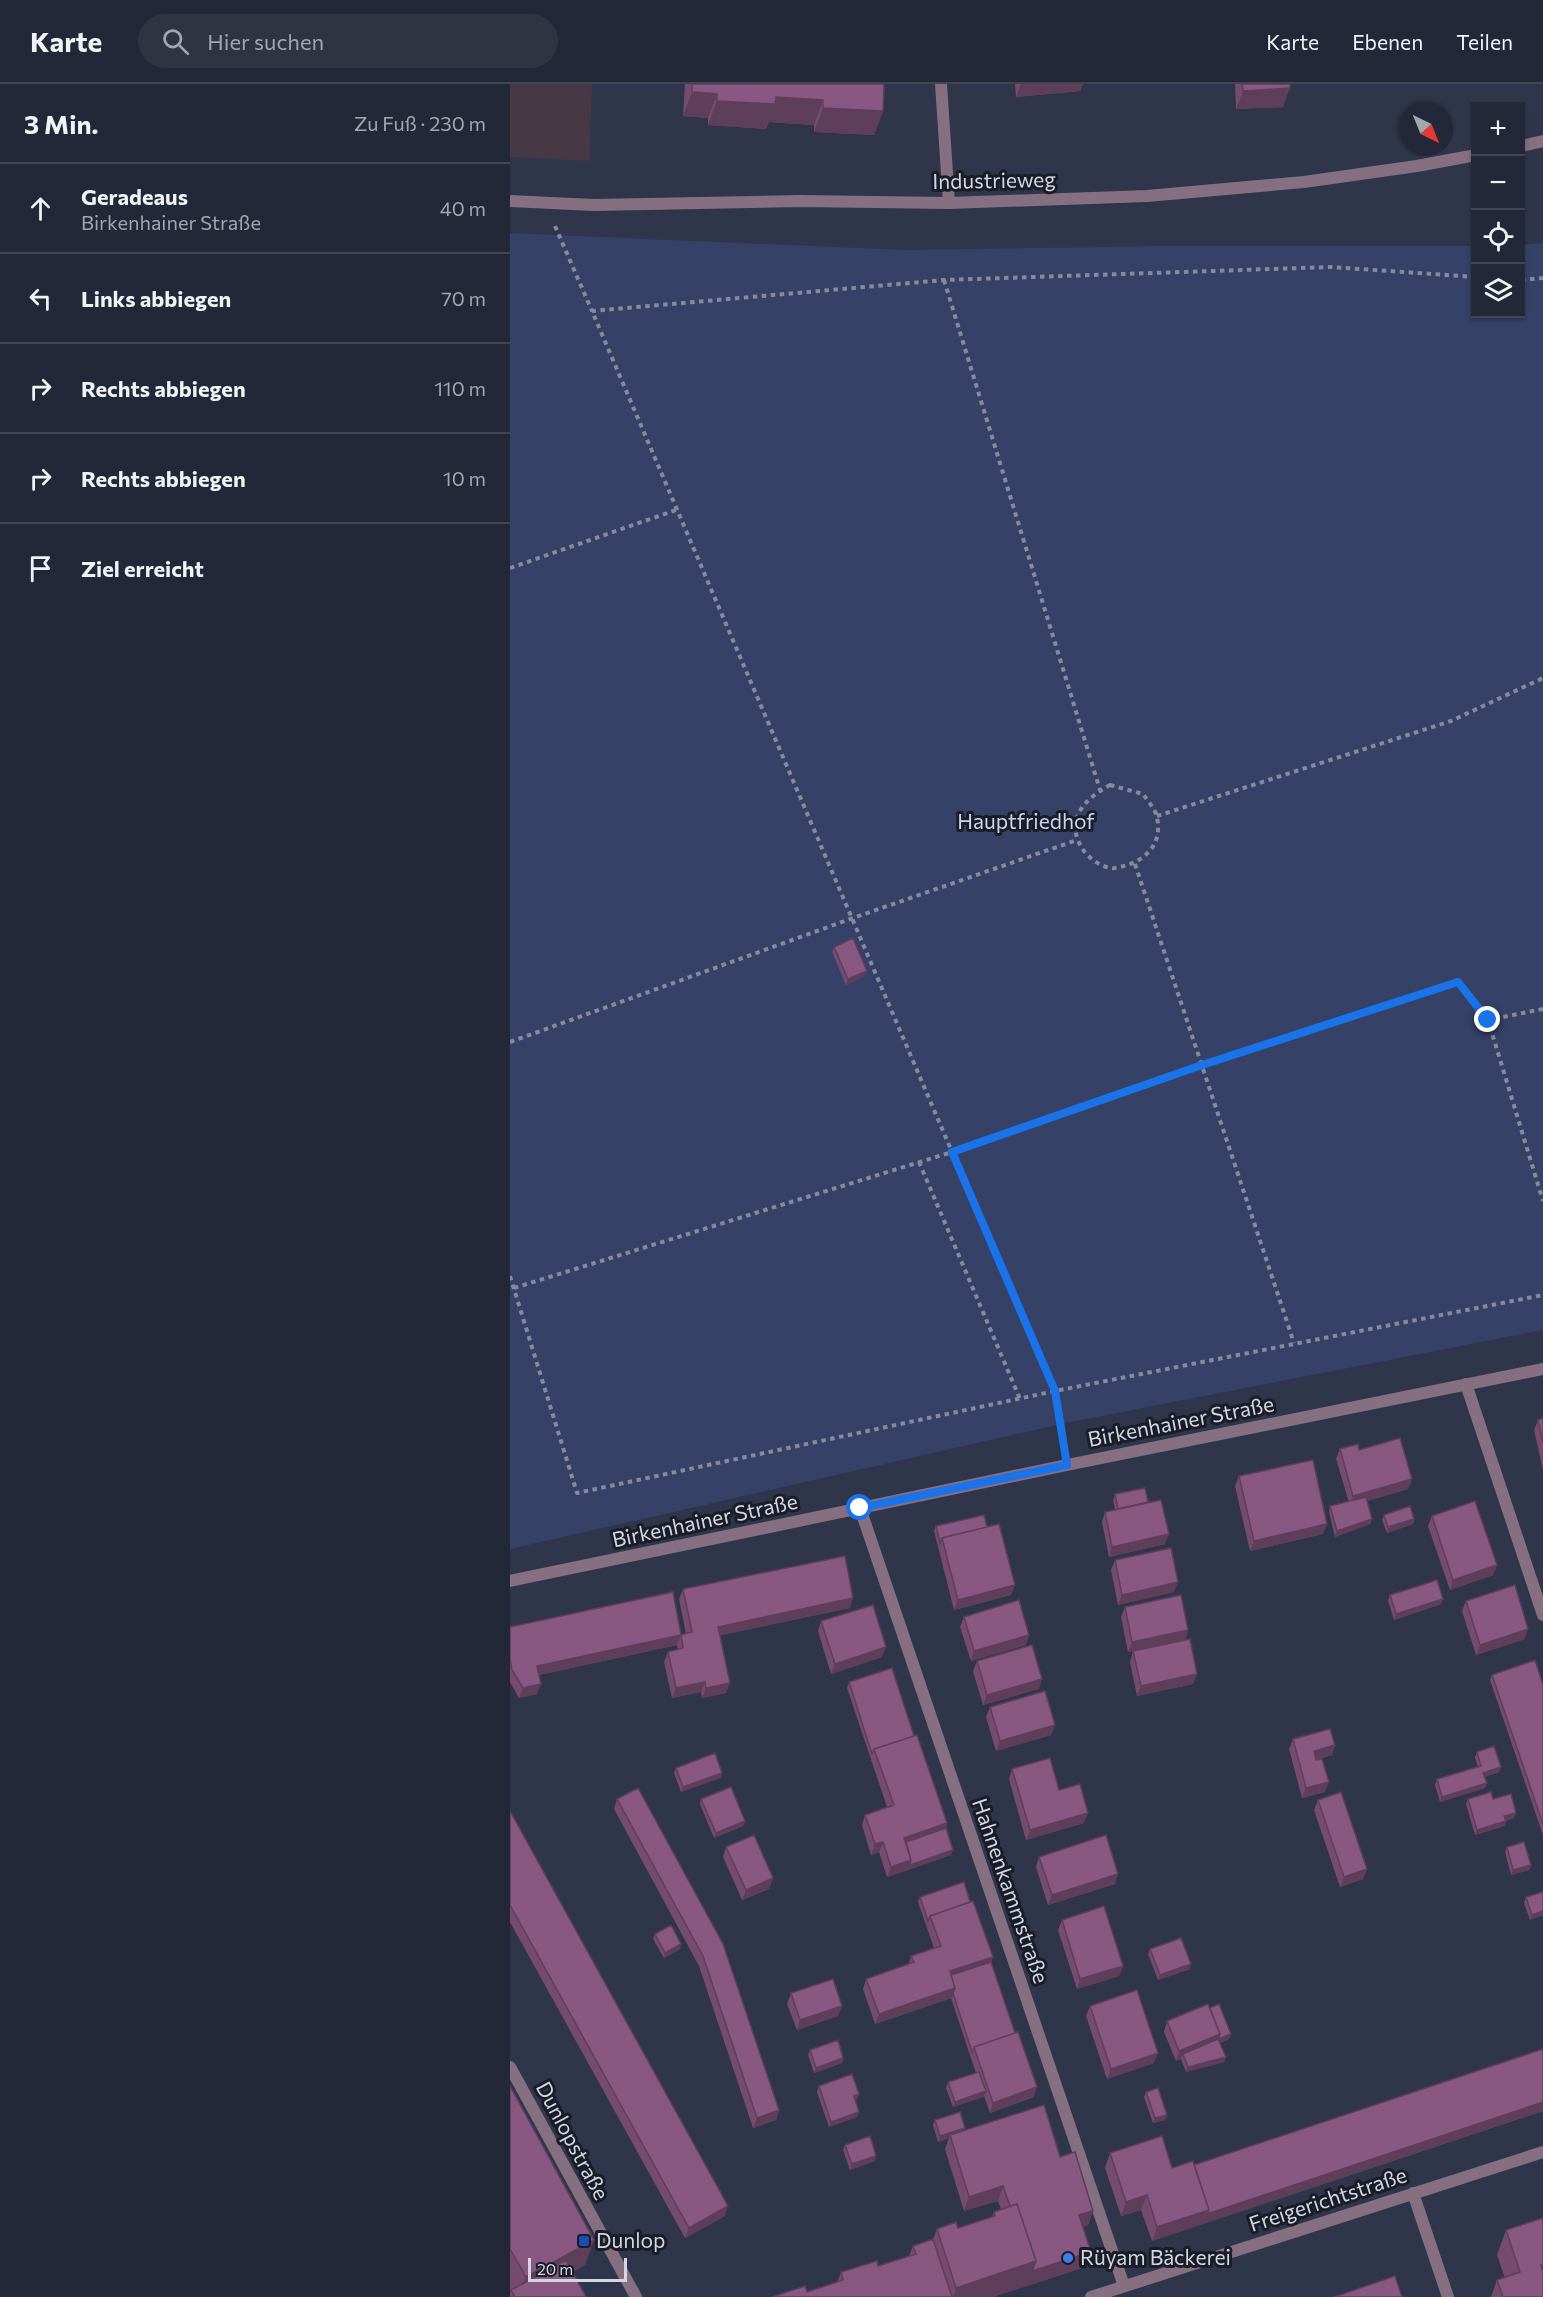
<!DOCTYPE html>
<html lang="de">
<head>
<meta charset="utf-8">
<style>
	:root { --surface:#232838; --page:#2f3443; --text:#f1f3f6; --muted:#a3a6ae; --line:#404453 }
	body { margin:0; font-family:Commissioner,sans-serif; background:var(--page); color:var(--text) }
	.controls { position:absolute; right:18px; top:18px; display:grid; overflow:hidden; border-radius:0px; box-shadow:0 2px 4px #0004 }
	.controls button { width:54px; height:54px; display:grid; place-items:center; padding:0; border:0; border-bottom:2px solid var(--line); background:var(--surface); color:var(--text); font:30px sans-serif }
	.compass { position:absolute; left:889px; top:18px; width:54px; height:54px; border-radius:50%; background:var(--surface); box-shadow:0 2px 4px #0004; rotate:137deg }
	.scale { position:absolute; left:18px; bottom:15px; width:99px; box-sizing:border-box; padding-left:6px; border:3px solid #d3d7e4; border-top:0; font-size:16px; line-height:21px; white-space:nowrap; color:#d3d7e4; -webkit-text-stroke:4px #1a1d27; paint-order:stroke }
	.stop { position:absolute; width:18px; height:18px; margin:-14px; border:4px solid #1a73e8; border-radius:50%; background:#fff }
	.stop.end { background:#1a73e8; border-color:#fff; box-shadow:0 2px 6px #0008 }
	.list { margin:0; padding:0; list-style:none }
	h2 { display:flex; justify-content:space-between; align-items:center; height:78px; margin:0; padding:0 24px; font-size:26px }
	h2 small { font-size:20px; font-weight:400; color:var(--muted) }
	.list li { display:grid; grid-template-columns:39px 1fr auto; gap:18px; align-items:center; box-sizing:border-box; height:90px; padding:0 24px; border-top:2px solid var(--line) }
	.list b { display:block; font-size:22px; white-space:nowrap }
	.list p { margin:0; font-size:20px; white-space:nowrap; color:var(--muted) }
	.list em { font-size:20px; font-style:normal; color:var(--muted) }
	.icon { flex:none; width:33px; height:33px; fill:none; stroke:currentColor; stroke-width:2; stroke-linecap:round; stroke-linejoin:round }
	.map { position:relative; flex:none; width:1033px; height:2213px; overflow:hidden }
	header { display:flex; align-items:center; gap:36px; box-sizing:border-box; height:84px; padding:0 30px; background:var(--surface); border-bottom:2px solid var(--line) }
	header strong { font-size:28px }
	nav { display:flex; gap:33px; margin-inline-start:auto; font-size:21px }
	.search { width:420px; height:54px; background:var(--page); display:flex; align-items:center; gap:15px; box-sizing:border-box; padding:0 21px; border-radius:33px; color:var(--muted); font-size:22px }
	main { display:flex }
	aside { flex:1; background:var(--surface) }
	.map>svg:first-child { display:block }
	.industrial { fill:#473845 }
	.green { fill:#364168 }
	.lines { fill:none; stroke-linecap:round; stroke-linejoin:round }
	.path { stroke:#868b9b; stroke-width:4; stroke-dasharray:4.5 4.5; stroke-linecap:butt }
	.minor { stroke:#866f81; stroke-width:12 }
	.tertiary { stroke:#866f81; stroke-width:12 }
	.wall { fill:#754c70 }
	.shaded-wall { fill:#5f3e5b }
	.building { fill:#885882; stroke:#5f3e5b; stroke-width:1.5 }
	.route { stroke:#1a73e8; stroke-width:8 }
	.transit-dot { fill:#1a4fb4; stroke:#1a1d27; stroke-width:2 }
	.shop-dot { fill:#3f7fe0; stroke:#1a1d27; stroke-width:2 }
	.labels { text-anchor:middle; stroke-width:6; stroke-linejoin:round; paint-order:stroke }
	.street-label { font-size:21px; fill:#d3d7e4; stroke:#1a1d27 }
	.park-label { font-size:21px; fill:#cad5f5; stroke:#1a1d27 }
	.poi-label { font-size:21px; fill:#d3d7e4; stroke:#1a1d27; text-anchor:start }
</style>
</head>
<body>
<header>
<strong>Karte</strong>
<div class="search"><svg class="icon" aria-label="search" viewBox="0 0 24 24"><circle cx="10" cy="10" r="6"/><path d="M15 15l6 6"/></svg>Hier suchen</div>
<nav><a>Karte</a><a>Ebenen</a><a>Teilen</a></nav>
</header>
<main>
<aside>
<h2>3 Min.<small>Zu Fuß · 230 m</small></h2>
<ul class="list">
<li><svg class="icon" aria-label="ahead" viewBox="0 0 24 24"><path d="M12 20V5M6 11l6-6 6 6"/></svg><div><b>Geradeaus</b><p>Birkenhainer Straße</p></div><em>40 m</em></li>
<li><svg class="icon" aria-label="left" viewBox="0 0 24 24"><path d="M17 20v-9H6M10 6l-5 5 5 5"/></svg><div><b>Links abbiegen</b></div><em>70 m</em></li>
<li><svg class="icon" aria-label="right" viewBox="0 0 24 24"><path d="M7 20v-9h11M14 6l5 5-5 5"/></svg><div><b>Rechts abbiegen</b></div><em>110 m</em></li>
<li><svg class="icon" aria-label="right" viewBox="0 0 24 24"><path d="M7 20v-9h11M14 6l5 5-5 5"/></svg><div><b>Rechts abbiegen</b></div><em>10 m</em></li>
<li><svg class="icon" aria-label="arrive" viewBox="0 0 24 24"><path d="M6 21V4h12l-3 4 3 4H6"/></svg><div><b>Ziel erreicht</b></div></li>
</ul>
</aside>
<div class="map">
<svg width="1033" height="2213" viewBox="0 0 1033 2213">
	<rect width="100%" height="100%" fill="#2f354a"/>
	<!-- industrial -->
	<path class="industrial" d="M0 0H82L80 77 0 73Z"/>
	<!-- green -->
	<path class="green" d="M0 149 397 166 646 162H965L966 230H1011V161L1033 159V1246L551 1340 0 1465Z"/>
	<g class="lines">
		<!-- path -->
		<path class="path" d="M45 142 82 227
			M966 193 821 183 434 196 82 227 442 1068 691 981 948 898 978 936
			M434 196 590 706
			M1011 196 1033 194
			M0 484 166 426
			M600 701 633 710C638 717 646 726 647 734 653 761 634 778 610 783 607 783 604 785 601 784 591 783 579 774 574 767 553 737 573 716 600 701Z
			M647 732 941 637 1033 594
			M625 780 784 1259
			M1033 925 978 936 1033 1117
			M0 958 343 834 567 756
			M409 1078 510 1315
			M0 1192 67 1409 545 1307 1033 1211
			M4 1204 442 1068 545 1307 554 1360"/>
		<!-- minor -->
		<path class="minor" d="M431 0 439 119
			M956 1300 1033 1531
			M350 1424 614 2202
			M0 1497 557 1381 1033 1285
			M0 1983 126 2213
			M903 2109 938 2213
			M581 2213 1033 2068"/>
		<!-- tertiary -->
		<path class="tertiary" d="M1011 62 1033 57
			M0 117 84 121 290 117 439 119 637 112 794 98 907 82 966 71"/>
	</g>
	<!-- wall -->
	<path class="wall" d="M175 0H374L373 27 364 51 304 48V41L259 38 256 45 198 41V34L173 32Z
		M505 0H573L570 7 506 13Z
		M725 0H780L773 23 726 25Z
		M324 863 355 892 336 901 322 868Z
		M1033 1334V1386L1024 1346 1028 1336Z
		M830 1365 849 1366 902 1395 898 1405 857 1417 862 1435 860 1440 825 1453 819 1428 820 1422 839 1418 826 1375Z
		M729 1392 813 1450 740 1467 725 1402Z
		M605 1410 638 1418 655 1460 599 1473 592 1438 595 1428 605 1426 603 1416Z
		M874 1431 904 1435 903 1440 877 1449 872 1436Z
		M922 1432 987 1481 983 1491 940 1506 918 1442Z
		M426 1442 477 1443 501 1511 444 1526 424 1447Z
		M605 1476 664 1508 608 1521 601 1486Z
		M173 1505 340 1524 210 1551 220 1599 216 1609 192 1614 191 1608 162 1614 154 1578 158 1568 168 1565 167 1561 29 1591 27 1610 9 1614 0 1598V1543L171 1551 176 1550 169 1515Z
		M880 1511 931 1520 884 1536 878 1516Z
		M956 1517 1015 1555 966 1571 952 1527Z
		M615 1523 678 1546 675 1556 618 1568 611 1533Z
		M454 1533 516 1561 461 1577 450 1543Z
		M311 1537 372 1573 321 1590 308 1547Z
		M623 1567 687 1590 683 1600 627 1612 620 1578Z
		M467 1577 529 1605 473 1621 463 1587Z
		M982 1591 1033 1601V1751L980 1596Z
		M339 1598 404 1652 437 1739 436 1744 441 1771 377 1793 369 1768 361 1771 352 1741 355 1731 377 1723 337 1604Z
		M480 1623 545 1641 541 1651 486 1667 476 1633Z
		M783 1655 825 1661 822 1671 806 1676 815 1708 792 1714 779 1665Z
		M967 1668 991 1683 989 1688 974 1693 977 1699 975 1704 930 1718 925 1701 927 1695 968 1683 965 1673Z
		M166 1684 212 1689 210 1694 171 1708 164 1689Z
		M502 1685 549 1706 574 1739 516 1756 499 1695Z
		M128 1704 269 2026 266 2036 243 2044 189 1882 104 1725 107 1715Z
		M191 1715 235 1737 233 1742 204 1754 190 1720Z
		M958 1715H983L1004 1734 996 1737 994 1742 965 1751 956 1720Z
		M808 1716 857 1785 853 1795 830 1803 804 1726Z
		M0 1727 215 2132 175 2154 0 1838Z
		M216 1763 263 1794 259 1805 232 1816 213 1773Z
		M997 1763 1021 1781 1019 1786 1001 1791 995 1768Z
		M529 1773 605 1800 538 1821 526 1783Z
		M1033 1808V1831L1020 1836 1014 1819 1016 1813Z
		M410 1813 460 1818 483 1873 481 1878 524 2013 480 2029 474 2012 443 2023 436 2004 438 1998 466 1989 441 1914 365 1940 353 1905 356 1895 399 1880 401 1872 424 1864 408 1818Z
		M552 1836 613 1882 609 1892 567 1905 548 1846Z
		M145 1850 170 1865 154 1874 143 1855Z
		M640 1865 680 1885 648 1896 638 1870Z
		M281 1909 328 1932 287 1946 277 1920Z
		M580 1922 644 1979 597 1995 576 1932Z
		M700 1924 721 1950 719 1955 710 1959 716 1973 714 1978 676 1988 671 1975 666 1977 654 1948 657 1937Z
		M1033 1965V2027L642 2157 631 2126 611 2132 595 2084 600 2069 662 2084 684 2081Z
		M300 1966 333 1974 332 1979 304 1989 298 1971Z
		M0 2002 75 2181 63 2188 76 2213H0Z
		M309 2002 349 2010 347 2015 345 2016 349 2028 347 2033 319 2043 307 2008Z
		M636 2008 657 2031 655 2036 643 2039 634 2013Z
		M425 2036 455 2044 454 2046 550 2073 583 2127 578 2141 573 2143 575 2183 483 2213H262L297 2208 327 2198 331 2188 368 2182 399 2172 403 2162 423 2155 427 2145 448 2144 482 2133 484 2128 491 2125 488 2117 454 2127 435 2065 439 2054 428 2058 423 2041Z
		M335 2061 365 2077 340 2086 333 2066Z
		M996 2146 1033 2213H981L987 2196 995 2194 987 2171Z"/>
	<!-- shaded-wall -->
	<path class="shaded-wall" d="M511 0H573L570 7 506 13Z
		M780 4 773 23 726 25 733 7Z
		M182 8 207 10 198 34 173 32Z
		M266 13 313 16 304 41 259 38 256 45 198 41 207 17Z
		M313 24 373 27 364 51 304 48Z
		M357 887 355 892 336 901 338 895Z
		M902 1395 898 1405 840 1422 843 1412Z
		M862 1435 860 1440 825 1453 827 1447Z
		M904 1435 903 1440 877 1449 878 1443Z
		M817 1440 813 1450 740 1467 744 1457Z
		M659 1450 655 1460 599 1473 602 1463Z
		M987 1481 983 1491 940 1506 943 1496Z
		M668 1498 664 1508 608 1521 612 1511Z
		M505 1501 501 1511 444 1526 448 1516Z
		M343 1514 340 1524 204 1553 208 1543Z
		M933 1515 931 1520 884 1536 886 1530Z
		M1018 1545 1015 1555 966 1571 970 1561Z
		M678 1546 675 1556 618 1568 622 1558Z
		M171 1551 167 1561 24 1592 27 1582Z
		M519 1551 516 1561 461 1577 464 1567Z
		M376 1563 372 1573 321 1590 325 1580Z
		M687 1590 683 1600 627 1612 631 1602Z
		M532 1595 529 1605 473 1621 477 1611Z
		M195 1598 191 1608 162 1614 166 1604Z
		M220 1599 216 1609 192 1614 196 1604Z
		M31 1600 27 1610 9 1614 13 1604Z
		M545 1641 541 1651 486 1667 490 1657Z
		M825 1661 822 1671 800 1677 804 1667Z
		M991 1683 989 1688 971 1694 973 1689Z
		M212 1689 210 1694 171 1708 173 1703Z
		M819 1698 815 1708 792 1714 796 1704Z
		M977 1699 975 1704 930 1718 932 1713Z
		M578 1729 574 1739 516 1756 520 1746Z
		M1006 1729 1004 1734 993 1738 994 1732Z
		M235 1737 233 1742 204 1754 206 1749Z
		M996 1737 994 1742 965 1751 967 1746Z
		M437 1739 434 1749 394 1763V1754Z
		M373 1758 369 1768 361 1771 365 1760Z
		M443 1766 441 1771 398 1786 400 1781Z
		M401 1776 398 1786 377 1793 381 1783Z
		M1021 1781 1019 1786 1001 1791 1003 1786Z
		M857 1785 853 1795 830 1803 834 1793Z
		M608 1790 605 1800 538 1821 542 1811Z
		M263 1794 259 1805 232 1816 236 1806Z
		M1033 1827V1831L1020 1836 1022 1831Z
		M171 1860 170 1865 154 1874 155 1869Z
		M483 1873 479 1883 439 1896 440 1887Z
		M681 1880 680 1885 648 1896 650 1891Z
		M613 1882 609 1892 567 1905 570 1895Z
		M445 1904 442 1914 365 1940 369 1930Z
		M332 1922 328 1932 287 1946 290 1936Z
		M710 1950 707 1960 673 1970 671 1975 666 1977 669 1967Z
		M721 1950 719 1955 707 1960 708 1955Z
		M648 1969 644 1979 597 1995 601 1985Z
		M716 1973 714 1978 676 1988 678 1983Z
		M333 1974 332 1979 304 1989 306 1984Z
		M527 2003 524 2013 480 2029 483 2019Z
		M476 2007 474 2013 443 2023 445 2018Z
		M349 2010 347 2015 342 2017 344 2012Z
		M1033 2018V2027L642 2157 647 2143Z
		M269 2026 266 2036 243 2044 247 2034Z
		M349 2028 347 2033 319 2043 321 2038Z
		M657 2031 655 2036 643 2039 645 2034Z
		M455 2044 453 2050 440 2051 439 2054 428 2058 430 2052Z
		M366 2072 365 2077 340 2086 342 2080Z
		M493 2102 488 2117 454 2127 459 2113Z
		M637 2111 631 2126 611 2132 616 2118Z
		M218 2122 215 2132 175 2154 179 2144Z
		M583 2127 578 2141 564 2146 569 2131Z
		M84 2156 75 2181 16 2213H9L16 2193Z
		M581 2168 575 2183 517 2202 522 2187Z
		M526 2177 517 2202 483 2213H443L446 2204Z"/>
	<!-- building -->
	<path class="building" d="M182 0H374L373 27 313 24V16L266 13 265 20 207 17V10L182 8Z
		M732 0H780V4L733 7Z
		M343 854 357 887 338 895 324 863Z
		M1033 1334V1359L1028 1336Z
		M890 1354 902 1395 843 1412 830 1365 848 1360 849 1366Z
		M803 1376 817 1440 744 1457 729 1392Z
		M635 1404 638 1418 608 1425 605 1410Z
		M856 1413 862 1435 827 1447 820 1422Z
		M651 1416 659 1450 602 1463 595 1428Z
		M965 1417 987 1481 943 1496 922 1432Z
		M900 1422 904 1435 878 1443 874 1431Z
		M474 1431 477 1443 432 1454 430 1459 426 1442Z
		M489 1440 505 1501 448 1516 432 1454Z
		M661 1464 668 1498 612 1511 605 1476Z
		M335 1472 343 1514 208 1543 220 1599 196 1604 195 1598 166 1604 158 1568 173 1564 171 1551 182 1548 173 1505Z
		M927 1496 933 1515 886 1530 880 1511Z
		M1005 1501 1018 1545 970 1561 956 1517Z
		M163 1508 171 1551 27 1582 31 1600 13 1604 2 1586 0 1575V1543Z
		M671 1511 678 1546 622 1558 615 1523Z
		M509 1516 519 1551 464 1567 454 1533Z
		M363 1521 376 1563 325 1580 311 1537Z
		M680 1555 687 1590 631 1602 623 1567Z
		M522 1561 532 1595 477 1611 467 1577Z
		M1025 1576 1033 1601V1740L982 1591Z
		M382 1584 404 1652 364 1665 362 1670 339 1598Z
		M535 1607 545 1641 490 1657 480 1623Z
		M820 1645 825 1661 804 1667 806 1676 812 1675 819 1698 796 1704 783 1655Z
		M407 1651 437 1739 394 1754 401 1776 381 1783 373 1758 365 1760 355 1731 384 1721 364 1665Z
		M984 1662 991 1683 973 1689 977 1699 932 1713 927 1695 971 1682 967 1668Z
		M205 1669 212 1689 173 1703 166 1684Z
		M540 1674 549 1706 570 1700 578 1729 520 1746 502 1685Z
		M221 1703 235 1737 206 1749 191 1715Z
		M128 1704 213 1860 269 2026 247 2034 193 1872 107 1715Z
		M831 1708 857 1785 834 1793 808 1716Z
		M981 1708 983 1715 1001 1710 1006 1729 994 1732 996 1737 967 1746 958 1715Z
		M0 1727 218 2122 179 2144 0 1821Z
		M436 1744 443 1766 400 1781 401 1776 396 1758Z
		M244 1751 263 1794 236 1806 216 1763Z
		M596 1751 608 1790 542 1811 529 1773Z
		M1014 1758 1021 1781 1003 1786 997 1763Z
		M454 1798 460 1818 420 1832 418 1837 410 1813Z
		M1033 1808V1827L1022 1831 1016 1813Z
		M463 1817 483 1873 440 1887 445 1904 369 1930 356 1895 404 1878 401 1872 431 1862 420 1832Z
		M594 1822 613 1882 570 1895 552 1836Z
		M161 1841 171 1860 155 1869 145 1850Z
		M671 1854 681 1880 650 1891 640 1865Z
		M481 1878 505 1949 464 1963 462 1968 443 1909 445 1904 441 1891Z
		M323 1895 332 1922 290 1936 281 1909Z
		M627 1906 648 1969 601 1985 580 1922Z
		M698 1920 710 1950 669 1967 657 1937Z
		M709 1920 721 1950 708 1955 716 1973 678 1983 673 1970 708 1955 710 1950 700 1924Z
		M508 1948 527 2003 483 2019 464 1963Z
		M328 1956 333 1974 306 1984 300 1966Z
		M1033 1965V2018L697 2130 699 2126 684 2081Z
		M469 1988 476 2007 445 2018 438 1998Z
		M342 1990 349 2010 344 2012 349 2028 321 2038 309 2002Z
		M0 2002 84 2156 16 2193 0 2165Z
		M648 2004 657 2031 645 2034 636 2008Z
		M534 2021 550 2073 565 2068 583 2127 569 2131 581 2168 522 2187 526 2177 507 2120 500 2122 493 2102 459 2113 440 2051Z
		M450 2028 455 2044 430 2052 425 2036Z
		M360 2052 366 2072 342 2080 335 2061Z
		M652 2052 662 2084 683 2077 699 2126 647 2143 637 2111 616 2118 600 2069Z
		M507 2120 526 2177 446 2204 427 2145 446 2138 448 2144 485 2132 484 2128Z
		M1033 2134V2181H1031L1033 2187V2213H993L987 2196 1010 2188 996 2146Z
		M423 2155 442 2213H262L295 2202 297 2208 333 2196 331 2188 367 2177 368 2182 406 2170 403 2162Z
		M56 2176 76 2213H5L1 2206Z
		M885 2192 892 2213H824Z"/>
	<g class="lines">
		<!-- route -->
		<path class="route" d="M350 1424 557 1381 545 1307 442 1068 692 981 948 898 978 936"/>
	</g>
	<!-- markers -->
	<rect class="transit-dot" x="68" y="2151" width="12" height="12" rx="3"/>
	<circle class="shop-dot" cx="558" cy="2174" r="6"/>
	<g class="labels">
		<!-- street labels -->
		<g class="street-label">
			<text transform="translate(484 97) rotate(-1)" y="7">Industrieweg</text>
			<text transform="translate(671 1338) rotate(-11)" y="7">Birkenhainer Straße</text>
			<text transform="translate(195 1437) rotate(-12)" y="7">Birkenhainer Straße</text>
			<text transform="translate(500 1807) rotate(71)" y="7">Hahnenkammstraße</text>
			<text transform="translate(62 2057) rotate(62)" y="7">Dunlopstraße</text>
			<text transform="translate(818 2116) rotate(-18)" y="7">Freigerichtstraße</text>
		</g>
		<!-- park labels -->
		<g class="park-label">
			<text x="516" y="745">Hauptfriedhof</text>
		</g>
		<!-- poi labels -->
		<g class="poi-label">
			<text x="86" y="2164">Dunlop</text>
			<text x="570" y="2181">Rüyam Bäckerei</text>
		</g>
	</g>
</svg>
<div class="controls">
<button>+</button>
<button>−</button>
<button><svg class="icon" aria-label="locate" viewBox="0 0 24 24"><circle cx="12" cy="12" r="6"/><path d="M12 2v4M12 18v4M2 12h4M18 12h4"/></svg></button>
<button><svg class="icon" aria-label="layers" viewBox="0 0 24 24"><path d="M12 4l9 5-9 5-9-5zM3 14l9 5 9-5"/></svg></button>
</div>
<svg class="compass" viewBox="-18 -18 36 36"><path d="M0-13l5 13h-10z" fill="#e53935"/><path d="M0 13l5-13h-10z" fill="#a3a6ae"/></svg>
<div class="scale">20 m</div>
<div class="stop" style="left:350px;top:1424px"></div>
<div class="stop end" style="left:978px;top:936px"></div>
</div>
</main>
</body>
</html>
